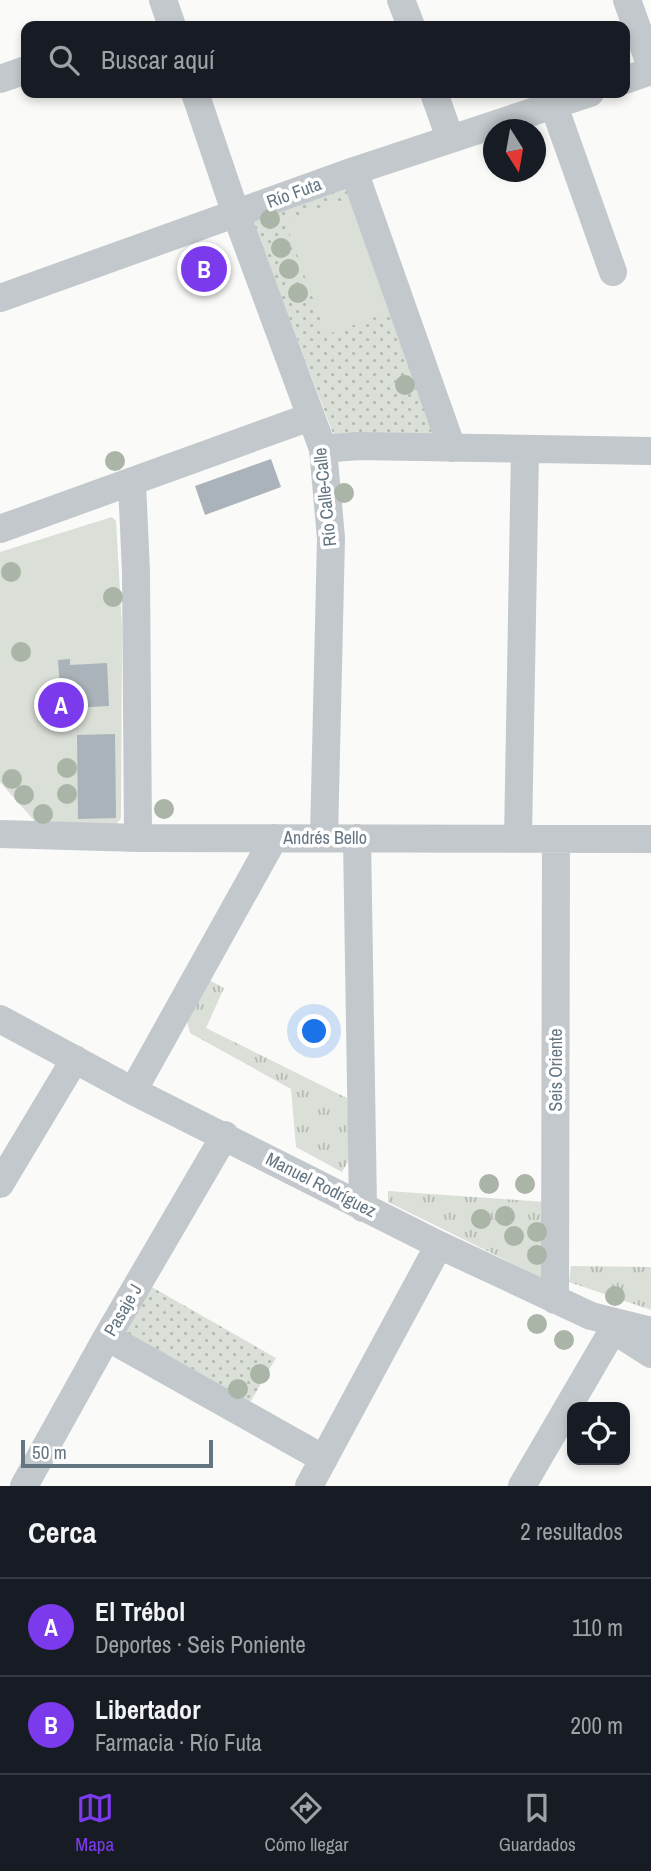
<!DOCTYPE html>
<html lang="es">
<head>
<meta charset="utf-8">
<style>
	:root { --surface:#171b24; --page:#20242c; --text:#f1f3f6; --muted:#9ea1a6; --line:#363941; --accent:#7c3aed }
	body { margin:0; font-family:"Archivo Narrow",sans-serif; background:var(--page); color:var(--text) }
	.controls { position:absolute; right:21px; bottom:21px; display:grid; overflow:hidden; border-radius:14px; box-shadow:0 4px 10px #0003 }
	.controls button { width:63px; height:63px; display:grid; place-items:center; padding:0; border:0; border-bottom:2px solid var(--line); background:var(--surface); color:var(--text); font:35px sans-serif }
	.compass { position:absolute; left:483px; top:119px; width:63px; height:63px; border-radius:50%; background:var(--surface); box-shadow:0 4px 10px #0003; rotate:169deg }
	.scale { position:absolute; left:21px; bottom:18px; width:192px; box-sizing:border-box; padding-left:7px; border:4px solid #657683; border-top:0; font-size:19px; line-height:24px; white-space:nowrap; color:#657683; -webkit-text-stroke:5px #fff; paint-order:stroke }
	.you { position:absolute; left:315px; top:1032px; width:24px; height:24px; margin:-18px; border:5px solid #fff; border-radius:50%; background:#1a73e8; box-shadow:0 0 0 10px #1a73e833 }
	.badge { display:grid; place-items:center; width:46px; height:46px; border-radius:50%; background:var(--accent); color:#fff; font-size:23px; font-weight:700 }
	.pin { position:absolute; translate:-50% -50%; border:4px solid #fff; box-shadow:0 2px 7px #0006 }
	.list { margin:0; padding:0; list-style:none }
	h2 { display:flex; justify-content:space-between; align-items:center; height:91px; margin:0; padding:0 28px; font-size:30px }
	h2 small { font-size:23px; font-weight:400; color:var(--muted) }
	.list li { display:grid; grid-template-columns:46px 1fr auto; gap:21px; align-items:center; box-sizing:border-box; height:98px; padding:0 28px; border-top:2px solid var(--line) }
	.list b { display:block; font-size:26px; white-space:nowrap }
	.list p { margin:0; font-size:23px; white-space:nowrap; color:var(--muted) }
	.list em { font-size:23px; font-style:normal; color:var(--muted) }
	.icon { flex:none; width:38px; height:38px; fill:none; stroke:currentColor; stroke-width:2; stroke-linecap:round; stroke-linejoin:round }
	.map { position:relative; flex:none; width:651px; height:1486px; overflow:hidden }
	.search { position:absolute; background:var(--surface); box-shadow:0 4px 10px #0003; left:21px; right:21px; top:21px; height:77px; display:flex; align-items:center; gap:18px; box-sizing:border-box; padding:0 24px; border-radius:14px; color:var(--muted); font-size:26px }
	.sheet { height:287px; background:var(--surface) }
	nav { display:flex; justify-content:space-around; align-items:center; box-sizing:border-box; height:98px; border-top:2px solid var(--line); background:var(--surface); font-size:19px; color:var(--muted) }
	nav a { display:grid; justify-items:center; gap:4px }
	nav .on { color:var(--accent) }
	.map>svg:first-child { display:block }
	.grass { fill:url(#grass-tufts) }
	.park { fill:url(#park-dots) }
	.pitch { fill:#dadfd7 }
	.building { fill:#aab3b9 }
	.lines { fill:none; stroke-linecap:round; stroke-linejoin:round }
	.minor { stroke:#c3c8cc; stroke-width:28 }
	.tree { fill:#aab4a7 }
	.labels { text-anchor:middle; stroke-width:7; stroke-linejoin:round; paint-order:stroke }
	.street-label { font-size:18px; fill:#657683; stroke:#fff }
</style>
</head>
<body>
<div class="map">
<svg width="651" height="1486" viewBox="0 0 651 1486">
	<defs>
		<pattern id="grass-tufts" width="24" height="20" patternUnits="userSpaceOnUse" patternTransform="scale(1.75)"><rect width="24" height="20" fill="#dadfd7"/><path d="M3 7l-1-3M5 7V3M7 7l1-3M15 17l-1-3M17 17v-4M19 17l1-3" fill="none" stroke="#b4b9b4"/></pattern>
		<pattern id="park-dots" width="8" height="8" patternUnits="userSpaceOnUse" patternTransform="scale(1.75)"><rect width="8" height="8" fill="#dadfd7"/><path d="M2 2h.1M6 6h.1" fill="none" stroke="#b4b9b4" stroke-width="1.8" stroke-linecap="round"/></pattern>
	</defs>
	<rect width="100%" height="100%" fill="#fafaf8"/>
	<!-- grass -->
	<path class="grass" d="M207 979 224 988 206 1028 347 1098 350 1158 342 1172 296 1147 291 1089 190 1033 186 1017Z
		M388 1191 546 1202 544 1279 388 1202Z
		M571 1266 651 1267V1310L569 1282Z"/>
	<!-- park -->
	<path class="park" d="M349 183 437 440 335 439 251 216Z
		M150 1286 276 1358 248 1406 127 1339 125 1331Z"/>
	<!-- pitch -->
	<path class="pitch" d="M349 198 390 312 326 335 285 221Z
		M112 517 116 521 122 627 121 818 114 827 39 826 0 782V552Z"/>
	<!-- building -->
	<path class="building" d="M271 459 281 487 205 515 195 486Z
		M70 659V665L107 663 109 706 72 708 71 689H60L58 660Z
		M115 734 116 818 78 819 77 735Z"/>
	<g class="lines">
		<!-- minor -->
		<path class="minor" d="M163 0 172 26
			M401 0 411 26
			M627 0 651 67
			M0 79 26 70
			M625 80 651 71
			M195 93 236 214 323 449 331 538 324 838
			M434 93 450 138
			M554 106 613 272
			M354 171 452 448
			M0 298 354 171 590 93
			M323 449 358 446 651 451
			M132 483 136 572 138 838
			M0 529 310 417
			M0 834 138 838 651 839
			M357 838 363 1208
			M518 839 525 450
			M0 1019 133 1091 439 1245 591 1316 651 1331
			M133 1091 274 838
			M0 1184 75 1059
			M555 1300 556 839
			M612 1329 651 1354
			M107 1337 324 1459
			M24 1486 107 1337 225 1135
			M309 1486 439 1245
			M522 1486 613 1330"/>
	</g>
	<!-- trees -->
	<g class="tree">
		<circle cx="270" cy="219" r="10"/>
		<circle cx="281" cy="248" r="10"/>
		<circle cx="289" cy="269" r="10"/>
		<circle cx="298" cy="293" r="10"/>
		<circle cx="405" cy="385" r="10"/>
		<circle cx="115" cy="461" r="10"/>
		<circle cx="344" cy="493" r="10"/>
		<circle cx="11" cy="572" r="10"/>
		<circle cx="113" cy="597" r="10"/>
		<circle cx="21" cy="652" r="10"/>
		<circle cx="67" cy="768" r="10"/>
		<circle cx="12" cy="779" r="10"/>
		<circle cx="67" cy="794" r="10"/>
		<circle cx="24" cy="795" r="10"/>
		<circle cx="164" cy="809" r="10"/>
		<circle cx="43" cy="814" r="10"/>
		<circle cx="489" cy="1184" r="10"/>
		<circle cx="525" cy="1184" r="10"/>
		<circle cx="505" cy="1216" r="10"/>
		<circle cx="481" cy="1219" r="10"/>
		<circle cx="537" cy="1232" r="10"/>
		<circle cx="514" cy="1236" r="10"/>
		<circle cx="537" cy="1255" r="10"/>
		<circle cx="615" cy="1296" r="10"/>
		<circle cx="537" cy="1324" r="10"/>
		<circle cx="564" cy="1340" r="10"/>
		<circle cx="260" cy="1374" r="10"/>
		<circle cx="238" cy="1389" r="10"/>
	</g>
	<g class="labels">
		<!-- street labels -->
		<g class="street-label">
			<text transform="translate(294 193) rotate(-20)" y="6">Río Futa</text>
			<text transform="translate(325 497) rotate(-96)" y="6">Río Calle-Calle</text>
			<text x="325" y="844">Andrés Bello</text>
			<text transform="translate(556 1070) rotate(-90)" y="6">Seis Oriente</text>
			<text transform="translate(321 1185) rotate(27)" y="6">Manuel Rodríguez</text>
			<text transform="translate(123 1310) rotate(-60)" y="6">Pasaje J</text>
		</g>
	</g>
</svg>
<div class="controls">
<button><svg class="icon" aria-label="locate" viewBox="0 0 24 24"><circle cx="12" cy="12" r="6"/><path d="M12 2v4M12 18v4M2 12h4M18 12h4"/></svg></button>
</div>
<svg class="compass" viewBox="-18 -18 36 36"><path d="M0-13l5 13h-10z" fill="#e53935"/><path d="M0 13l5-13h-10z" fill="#9ea1a6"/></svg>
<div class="scale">50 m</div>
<div class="you"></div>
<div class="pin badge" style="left:61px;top:705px">A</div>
<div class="pin badge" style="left:204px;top:269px">B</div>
<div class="search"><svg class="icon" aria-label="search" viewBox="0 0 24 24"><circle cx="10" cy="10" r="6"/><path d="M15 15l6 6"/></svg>Buscar aquí</div>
</div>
<section class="sheet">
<h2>Cerca<small>2 resultados</small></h2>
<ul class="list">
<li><span class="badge">A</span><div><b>El Trébol</b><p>Deportes · Seis Poniente</p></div><em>110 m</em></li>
<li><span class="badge">B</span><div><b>Libertador</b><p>Farmacia · Río Futa</p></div><em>200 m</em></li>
</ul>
</section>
<nav>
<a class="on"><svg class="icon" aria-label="map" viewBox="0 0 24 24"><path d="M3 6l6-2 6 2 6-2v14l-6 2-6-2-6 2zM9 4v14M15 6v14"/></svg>Mapa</a>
<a><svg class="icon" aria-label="directions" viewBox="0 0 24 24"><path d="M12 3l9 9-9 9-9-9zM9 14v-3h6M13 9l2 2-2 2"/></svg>Cómo llegar</a>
<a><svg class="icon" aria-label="saved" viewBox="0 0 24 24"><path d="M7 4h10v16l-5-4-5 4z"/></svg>Guardados</a>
</nav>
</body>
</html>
